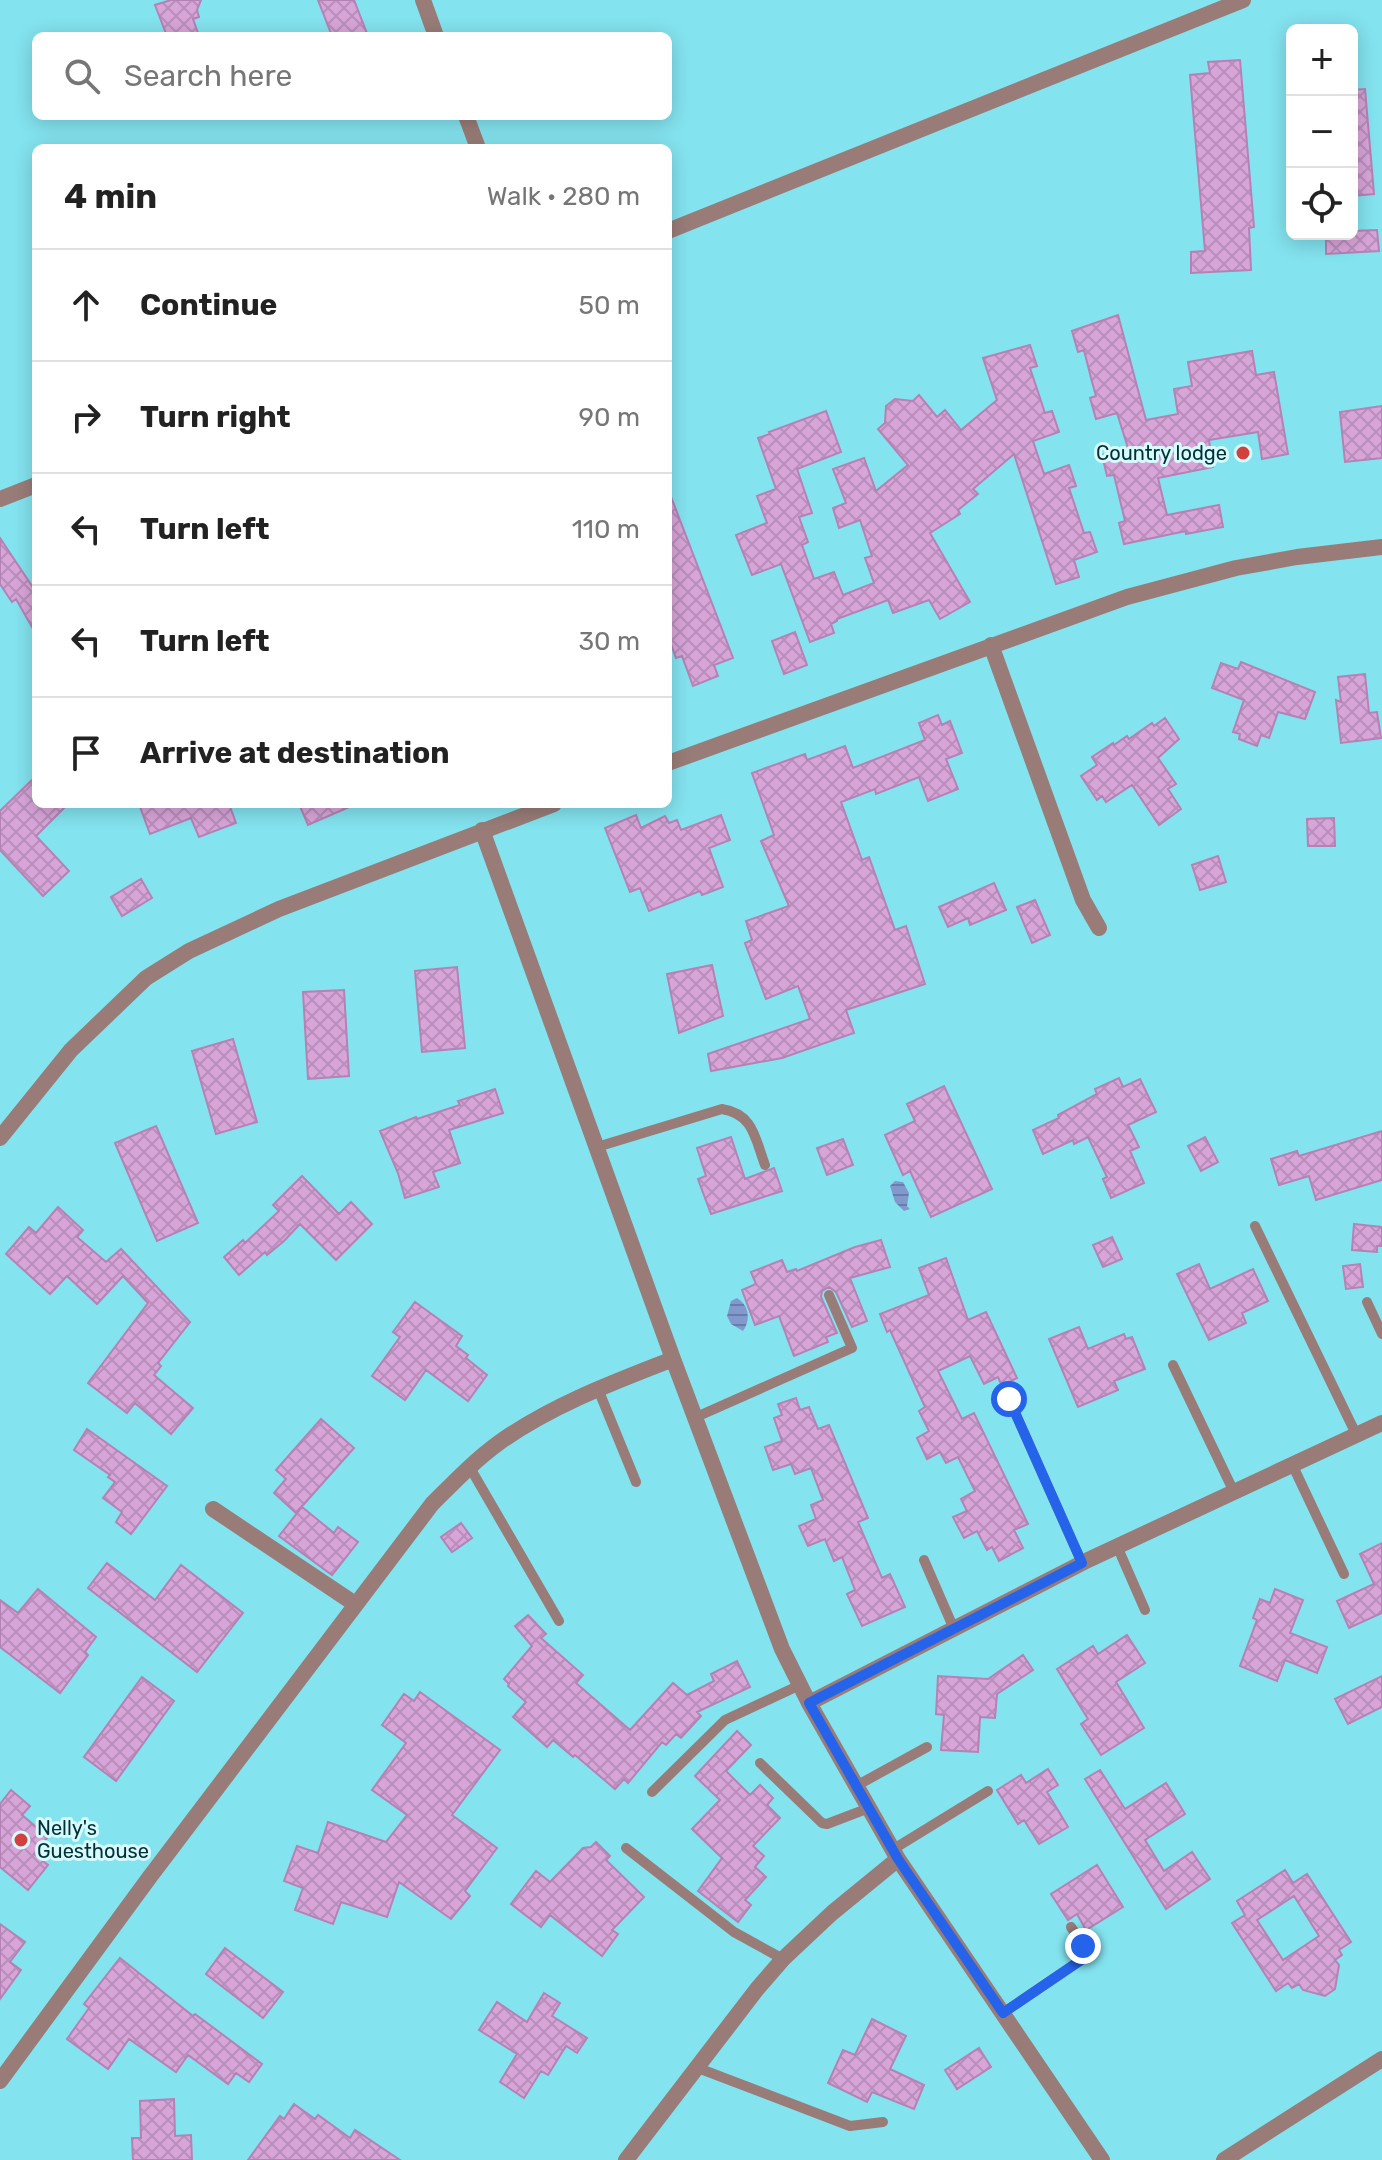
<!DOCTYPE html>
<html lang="en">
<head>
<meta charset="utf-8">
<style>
	:root { --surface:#fff; --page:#f6f6f6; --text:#222; --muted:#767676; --line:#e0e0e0 }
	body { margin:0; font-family:Rubik,sans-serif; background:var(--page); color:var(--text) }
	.controls { position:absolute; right:24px; top:24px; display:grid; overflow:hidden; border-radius:12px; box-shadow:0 4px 20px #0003 }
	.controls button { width:72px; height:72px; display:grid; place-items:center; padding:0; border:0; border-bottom:2px solid var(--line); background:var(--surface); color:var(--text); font:40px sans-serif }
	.stop { position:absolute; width:24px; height:24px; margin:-18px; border:6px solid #2563eb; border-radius:50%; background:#fff }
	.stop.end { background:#2563eb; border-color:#fff; box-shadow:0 2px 8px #0008 }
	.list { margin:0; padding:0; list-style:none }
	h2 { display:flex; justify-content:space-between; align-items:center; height:104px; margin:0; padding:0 32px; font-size:34px }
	h2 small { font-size:26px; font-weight:400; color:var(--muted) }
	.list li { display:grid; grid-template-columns:52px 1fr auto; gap:24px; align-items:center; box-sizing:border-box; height:112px; padding:0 32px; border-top:2px solid var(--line) }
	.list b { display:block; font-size:30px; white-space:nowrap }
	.list em { font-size:26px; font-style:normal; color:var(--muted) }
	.icon { flex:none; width:44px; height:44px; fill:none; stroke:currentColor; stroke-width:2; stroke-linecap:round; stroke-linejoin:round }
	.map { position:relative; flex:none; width:1382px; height:2160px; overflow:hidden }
	.search { position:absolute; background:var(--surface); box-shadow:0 4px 20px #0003; left:32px; top:32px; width:640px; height:88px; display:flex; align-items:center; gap:20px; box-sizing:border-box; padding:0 28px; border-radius:12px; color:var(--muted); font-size:30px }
	.panel { position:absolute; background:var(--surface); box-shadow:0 4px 20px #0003; left:32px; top:144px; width:640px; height:664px; border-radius:12px }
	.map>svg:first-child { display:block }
	.water { fill:url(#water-rules) }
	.building { fill:url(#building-cross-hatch); stroke:#b482b4; stroke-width:2; fill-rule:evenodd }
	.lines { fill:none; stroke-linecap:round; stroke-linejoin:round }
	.lane { stroke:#997c78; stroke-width:10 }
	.street { stroke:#997c78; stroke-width:16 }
	.route { stroke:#2563eb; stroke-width:10 }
	.poi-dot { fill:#d1423e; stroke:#d7faff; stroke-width:3 }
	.labels { text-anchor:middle; stroke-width:6; stroke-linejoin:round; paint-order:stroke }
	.poi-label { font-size:20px; fill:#033035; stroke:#d7faff; text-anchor:end }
</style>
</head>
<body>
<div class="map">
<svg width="1382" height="2160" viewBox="0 0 1382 2160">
	<defs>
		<pattern id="water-rules" width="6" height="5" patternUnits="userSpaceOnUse" patternTransform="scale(2)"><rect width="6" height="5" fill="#8299ce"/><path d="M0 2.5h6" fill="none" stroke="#687da8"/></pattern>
		<pattern id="building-cross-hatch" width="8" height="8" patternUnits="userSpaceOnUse" patternTransform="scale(2)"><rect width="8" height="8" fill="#d8a5d9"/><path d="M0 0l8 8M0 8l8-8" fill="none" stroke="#b88ebb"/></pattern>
	</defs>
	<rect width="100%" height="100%" fill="#83e3ef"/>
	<!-- water -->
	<path class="water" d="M895 1181 903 1182 909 1193 907 1206 910 1209 904 1211 895 1202 890 1186Z
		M737 1298C749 1305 751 1320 743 1331L731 1324 727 1316 731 1301Z"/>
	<!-- building -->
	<path class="building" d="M171 0H201L197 10 199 17 193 19 199 36H167L155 5Z
		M318 0H354L368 36H332Z
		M1240 60 1254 227 1249 228 1251 270 1191 273V252L1205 251 1190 75 1210 73 1208 62Z
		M1365 89 1374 194 1352 196V90Z
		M1377 230 1379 251 1326 254V234H1352V231Z
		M1118 315 1146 420 1178 414 1174 389 1192 386 1188 362 1252 351 1256 375 1274 372 1288 454 1262 459 1258 432 1209 440 1213 467 1158 478 1167 515 1219 505 1223 527 1186 534V531L1124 544 1119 523 1125 521 1114 475 1107 476 1102 455 1128 448 1117 413 1096 419 1090 398 1096 396 1091 378 1084 350 1078 352 1072 331Z
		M1030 345 1037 366 1030 368 1045 413 1052 411 1059 432 1033 441 1044 474 1069 465 1076 486 1069 488 1084 533 1090 532 1097 552 1074 560 1079 577 1056 584 1014 454 973 489 978 494 958 510 960 514 930 533 970 602 940 619 929 600 893 613 888 600 837 619V621L831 624 834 633 810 642 781 564 752 575 736 535 767 523 757 496 776 489 758 438 770 434 769 432 826 411 841 452 797 469 812 513 799 517 808 542 802 545 814 579 834 572 843 595 874 583 865 558 872 556 860 520 839 528 833 508 846 503 833 469 864 458 876 491 908 465 878 429 885 423 886 406 895 399 913 401 919 395 937 417 945 410 961 430 997 400 983 358Z
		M1382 406V458L1345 462 1340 412Z
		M668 489 733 658 714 665 718 676 693 686 682 656 676 658 668 636Z
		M0 538 36 592V634L16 599 12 602 0 584Z
		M795 632 807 665 784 674 772 641Z
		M1241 662 1315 692 1305 719 1278 712 1269 738 1261 735 1257 746 1239 739 1240 734 1233 732 1244 700 1212 688 1221 663 1238 669Z
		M1365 674 1369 713 1377 712 1381 738 1341 743 1336 700 1341 702 1338 677Z
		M938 715 942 725 950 721 962 753 946 759 958 789 928 801 919 777 876 794 875 789 841 802 862 860 869 857 895 930 906 926 925 984 846 1010 854 1033 782 1058 711 1071 708 1054 810 1019 798 986 766 999 745 943 752 940 746 921 789 906 761 841 774 835 752 773 805 754 807 760 845 746 853 768 925 740 919 723Z
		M1165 718 1179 739 1158 758 1176 784 1168 789 1181 809 1159 825 1132 785 1106 802 1102 796 1097 800 1081 776 1097 765 1092 757 1113 743 1114 745 1127 736 1129 739 1152 723 1154 726Z
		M36 776V804H68L36 836 69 871 43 896 0 850V811Z
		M139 804H229L236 823 199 837 191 818 150 834Z
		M299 804H356L308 825Z
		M636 815 641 828 665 816 669 823 677 820 681 830 721 815 730 840 709 848 723 887 702 895 700 891 649 911 640 888 630 892 605 828Z
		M1334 818 1335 846H1308L1307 819Z
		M1218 856 1226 882 1200 890 1192 865Z
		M141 879 152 898 122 916 111 897Z
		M994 883 1006 910 970 925 968 918 948 927 939 907Z
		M1035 900 1050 935 1032 943 1017 907Z
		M712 965 723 1016 679 1033 667 974Z
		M457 967 465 1048 422 1052 415 971Z
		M344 990 349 1076 308 1079 303 992Z
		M233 1039 257 1122 216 1134 192 1051Z
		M1119 1078 1123 1087 1140 1079 1156 1112 1128 1125 1139 1147 1130 1151 1144 1183 1111 1198 1103 1179 1107 1177 1088 1137 1074 1144 1073 1140 1043 1154 1033 1130 1059 1118 1058 1115 1097 1094 1095 1089Z
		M944 1086 992 1189 931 1217 910 1171 903 1175 885 1135 915 1121 907 1104Z
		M495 1089 503 1113 449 1130 460 1163 433 1172 439 1187 405 1198 398 1173 380 1131 416 1117 417 1119 460 1105 458 1101Z
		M156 1126 198 1223 157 1241 115 1143Z
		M1382 1131V1180L1316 1200 1309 1176 1279 1185 1271 1159 1297 1151 1299 1156Z
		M731 1137 745 1179 774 1168 782 1191 711 1214 698 1179 706 1176 697 1148Z
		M1205 1137 1218 1162 1201 1171 1188 1146Z
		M843 1139 853 1165 827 1175 817 1148Z
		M302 1176 339 1214 351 1202 372 1224 336 1260 300 1224 284 1241 267 1255 265 1252 239 1275 224 1257 243 1240 245 1243 279 1211 273 1205Z
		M58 1207 83 1230 77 1237 106 1262 121 1249 190 1322 158 1363 161 1366 154 1375 193 1408 171 1434 135 1403 127 1413 88 1383 148 1303 123 1276 97 1304 67 1276 50 1294 6 1254 29 1227 36 1233Z
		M1354 1224 1382 1227V1246H1377V1252L1352 1250Z
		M1112 1237 1122 1259 1103 1267 1093 1245Z
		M881 1240 890 1267 850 1278 867 1321 852 1327 836 1292 829 1287 822 1291 821 1297 837 1333 826 1337 828 1342 794 1356 779 1316 755 1325 742 1290 756 1284 751 1272 782 1260 787 1272 796 1269 797 1271 855 1247Z
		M946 1258 968 1320 986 1312 1017 1378 1002 1386 998 1377 984 1384 970 1356 938 1371 962 1419 974 1413 1028 1524 1014 1530 1023 1548 999 1561 992 1547 987 1550 977 1531 964 1538 953 1517 967 1511 961 1499 975 1491 958 1457 946 1463 940 1452 927 1459 917 1438 929 1431 919 1411 925 1407 890 1330 887 1332 880 1314 929 1295 919 1268Z
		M1199 1264 1210 1289 1253 1269 1268 1301 1242 1313 1246 1323 1209 1340 1177 1274Z
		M1360 1264 1363 1287 1346 1289 1343 1266Z
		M415 1302 462 1336 456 1346 468 1355 466 1358 487 1375 468 1401 426 1370 405 1400 372 1376 400 1337 393 1332Z
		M1079 1327 1088 1349 1124 1334 1126 1339 1132 1337 1145 1369 1114 1381 1118 1390 1078 1407 1049 1339Z
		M796 1398 800 1410 809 1407 818 1429 829 1425 868 1518 858 1522 882 1578 890 1574 905 1607 862 1626 847 1594 855 1590 842 1557 834 1561 825 1539 808 1546 799 1526 816 1519 811 1505 823 1500 811 1468 795 1474 791 1464 773 1470 765 1447 782 1441 774 1418 782 1415 778 1404Z
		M321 1419 354 1448 296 1513 274 1493 286 1479 276 1470Z
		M87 1429 167 1486 131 1534 116 1522 122 1512 103 1498 115 1482 108 1477 110 1475 74 1450Z
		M302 1507 334 1533 338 1527 358 1542 332 1575 279 1536Z
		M461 1523 472 1538 452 1552 441 1537Z
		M1382 1543V1613L1349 1628 1337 1601 1374 1584 1360 1554Z
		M107 1563 155 1600 181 1565 243 1613 197 1672 88 1588Z
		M38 1589 96 1637 85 1652 88 1655 60 1693 0 1647V1600L18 1613Z
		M1275 1589 1303 1600 1290 1633 1327 1647 1317 1673 1285 1660 1277 1681 1240 1666 1257 1620 1253 1618 1260 1599 1270 1603Z
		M528 1615 546 1634 541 1638 583 1675 576 1683 630 1730 673 1683 687 1695 714 1681 711 1674 737 1661 750 1687 697 1712 701 1716 681 1738 676 1734 666 1745 662 1742 628 1783 624 1779 615 1789 575 1755 573 1757 553 1740 547 1747 513 1717 526 1702 508 1686 509 1684 504 1679 532 1646 515 1626Z
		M1127 1635 1145 1663 1116 1682 1144 1728 1101 1755 1081 1724 1088 1719 1057 1669 1093 1646 1098 1654Z
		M1023 1655 1033 1670 997 1694 995 1718 980 1717 978 1752 941 1750 944 1715 936 1714 938 1676 988 1679Z
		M1382 1676V1707L1348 1724 1335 1699Z
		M142 1677 174 1701 116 1781 84 1757Z
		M420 1692 500 1750 452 1815 497 1848 465 1891 470 1896 451 1919 399 1882 387 1917 341 1902 333 1924 295 1910 303 1888 284 1881 297 1846 318 1853 328 1822 386 1842 407 1815 372 1790 406 1743 382 1725 404 1694 414 1701Z
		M737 1731 751 1745 726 1771 750 1795 760 1785 773 1798 767 1805 780 1818 753 1846 764 1856 755 1867 766 1877 745 1900 751 1905 738 1922 698 1891 722 1858 692 1829 720 1800 695 1776Z
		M1048 1769 1058 1785 1047 1792 1068 1827 1039 1844 1024 1820 1018 1824 997 1790 1021 1775 1026 1783Z
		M1100 1770 1125 1809 1166 1783 1185 1814 1145 1840 1164 1871 1192 1852 1210 1879 1166 1909 1085 1779Z
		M11 1790 30 1806 22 1815 48 1837 34 1854 48 1865 28 1890 0 1867V1804Z
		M596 1842 610 1856 606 1860 644 1897 612 1930 618 1934 602 1956 550 1915 541 1927 511 1904 536 1871 550 1882 583 1848 591 1847Z
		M1097 1865 1123 1907 1086 1930 1077 1914 1068 1920 1051 1894Z
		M1285 1870 1293 1883 1307 1874 1351 1942 1339 1950 1342 1955 1335 1960 1339 1965 1335 1989 1325 1996 1303 1990 1299 1984 1292 1988 1288 1983 1276 1991 1232 1923 1245 1915 1237 1901ZM1294 1896 1319 1936 1283 1960 1257 1920Z
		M0 1924 25 1942 10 1962 21 1970 0 1999Z
		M225 1948 283 1992 263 2018 206 1974Z
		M120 1958 193 2016 195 2014 262 2064 249 2082 236 2073 228 2084 188 2055 176 2072 129 2039 108 2069 67 2039 89 2008 84 2004Z
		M544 1993 560 2003 552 2016 587 2038 577 2053 566 2046 548 2075 541 2071 524 2098 500 2082 517 2054 479 2030 497 2002 527 2022Z
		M872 2019 906 2036 890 2069 924 2085 914 2109 872 2092 867 2102 828 2083 843 2050 855 2055Z
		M979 2048 991 2067 957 2089 945 2070Z
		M174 2099 175 2136 191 2135 192 2160H133L132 2138H141L140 2101Z
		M294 2104 315 2119 318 2115 350 2138 355 2130 400 2160H248L280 2116 284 2119Z"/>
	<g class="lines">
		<!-- lane -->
		<path class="lane" d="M597 1147 722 1109C754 1114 755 1139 765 1165
			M1255 1226 1357 1436
			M1367 1302 1382 1334
			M1173 1365 1234 1492
			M598 1389 636 1482
			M1009 1399 1082 1563
			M694 1418 852 1348 829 1295
			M1292 1464 1344 1574
			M469 1466 559 1621
			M1117 1546 1145 1610
			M924 1560 954 1629
			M760 1763 822 1823 827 1824 869 1808
			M856 1786 927 1747
			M652 1792 725 1720 800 1685
			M626 1848 734 1932 783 1959
			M892 1850 988 1791
			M1003 2013 1081 1960C1087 1947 1078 1938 1071 1927
			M698 2068 850 2126 883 2122"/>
		<!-- street -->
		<path class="street" d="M423 0 436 36
			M466 116 478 148
			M668 231 1243 0
			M0 499 36 485
			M991 645 1083 900 1099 928
			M668 763 1127 597 1236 568 1297 557 1382 547
			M482 830 673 1359 782 1649 809 1703 898 1859 1102 2160
			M0 1138 71 1050 146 978 189 951 279 909 554 804
			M213 1509 355 1604
			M809 1703 1088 1560 1382 1423
			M0 2081 149 1878 432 1504C454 1482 475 1460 500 1442 552 1405 614 1382 673 1359
			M626 2160 757 1989 783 1959 832 1913 898 1859
			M1224 2160 1382 2059"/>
	</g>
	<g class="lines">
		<!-- route -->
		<path class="route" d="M1009 1399 1082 1563 809 1703 898 1859 1003 2013 1081 1960 1084 1953 1083 1946"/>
	</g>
	<!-- markers -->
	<g class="poi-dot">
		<circle cx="1243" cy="453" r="8"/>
		<circle cx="21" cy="1840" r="8"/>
	</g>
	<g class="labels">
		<!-- poi labels -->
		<g class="poi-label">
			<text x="1227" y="460">Country lodge</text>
			<text x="37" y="1835" text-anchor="start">Nelly's<tspan x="37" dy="23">Guesthouse</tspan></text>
		</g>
	</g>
</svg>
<div class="controls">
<button>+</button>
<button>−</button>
<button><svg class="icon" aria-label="locate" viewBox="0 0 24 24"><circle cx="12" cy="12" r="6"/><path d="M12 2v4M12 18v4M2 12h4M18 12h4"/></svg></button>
</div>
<div class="stop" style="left:1009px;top:1399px"></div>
<div class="stop end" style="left:1083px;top:1946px"></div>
<div class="search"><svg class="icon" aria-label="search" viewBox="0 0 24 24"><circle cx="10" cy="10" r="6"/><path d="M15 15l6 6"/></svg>Search here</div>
<section class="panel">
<h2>4 min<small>Walk · 280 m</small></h2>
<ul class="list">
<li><svg class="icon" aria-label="ahead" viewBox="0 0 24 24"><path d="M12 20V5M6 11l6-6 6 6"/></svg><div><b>Continue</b></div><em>50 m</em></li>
<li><svg class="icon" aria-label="right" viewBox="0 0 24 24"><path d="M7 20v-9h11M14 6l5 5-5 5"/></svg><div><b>Turn right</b></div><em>90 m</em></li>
<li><svg class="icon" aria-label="left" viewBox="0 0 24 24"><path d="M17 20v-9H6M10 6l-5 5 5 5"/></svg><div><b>Turn left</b></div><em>110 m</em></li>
<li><svg class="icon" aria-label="left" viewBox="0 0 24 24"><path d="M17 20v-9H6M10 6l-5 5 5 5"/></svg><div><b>Turn left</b></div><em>30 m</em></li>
<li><svg class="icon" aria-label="arrive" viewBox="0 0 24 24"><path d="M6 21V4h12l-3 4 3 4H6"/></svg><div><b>Arrive at destination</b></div></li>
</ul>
</section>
</div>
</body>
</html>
